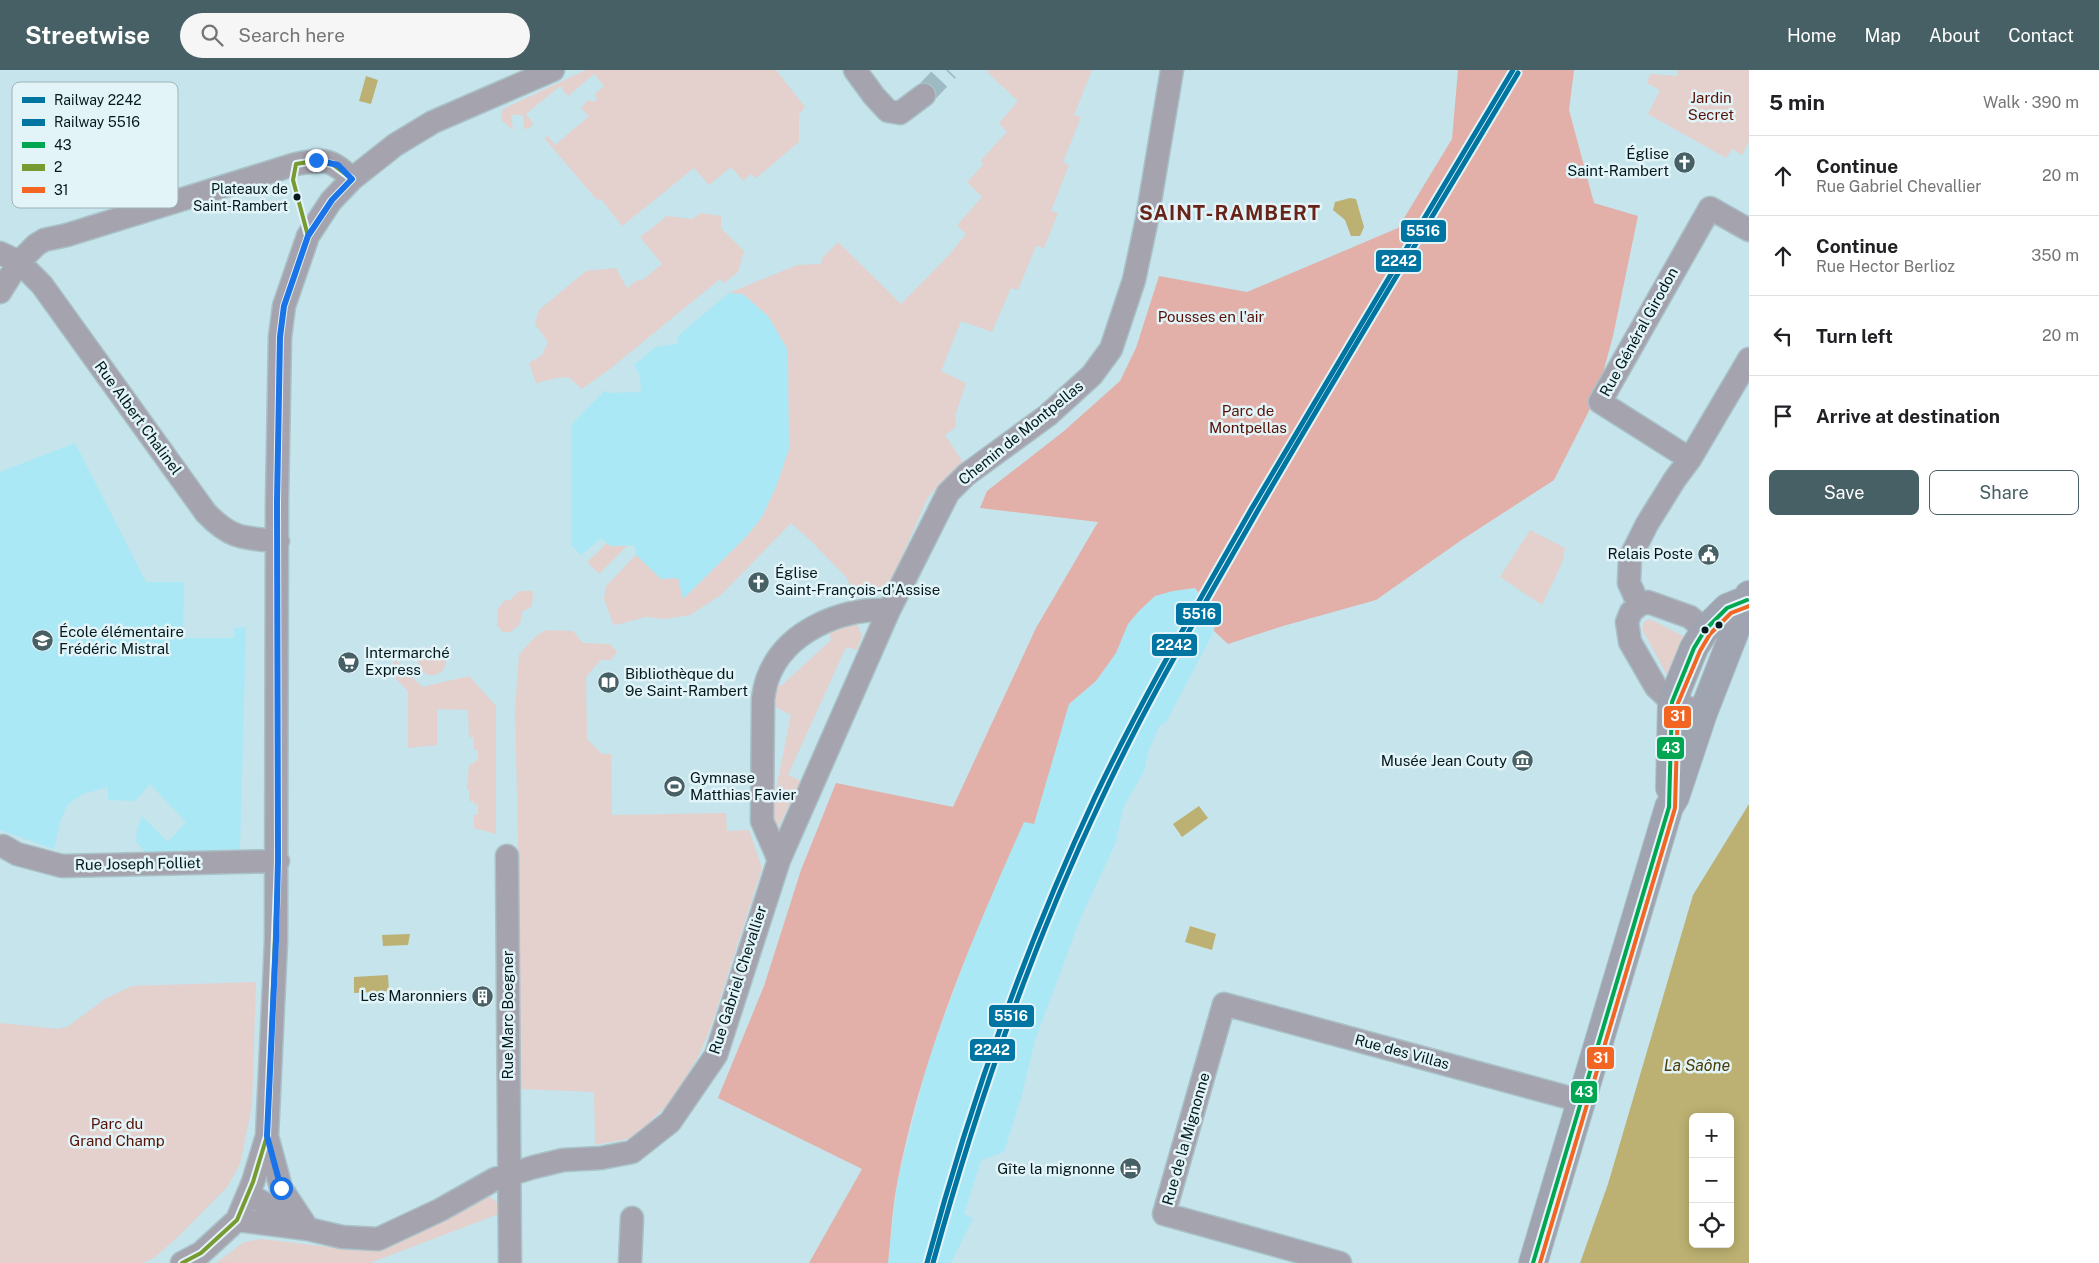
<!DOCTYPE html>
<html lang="en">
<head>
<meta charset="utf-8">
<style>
	:root { --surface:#fff; --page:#f6f6f6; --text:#202124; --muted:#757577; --line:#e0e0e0; --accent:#476065 }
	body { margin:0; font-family:"Public Sans",sans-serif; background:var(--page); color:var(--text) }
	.controls { position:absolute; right:15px; bottom:15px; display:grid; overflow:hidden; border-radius:8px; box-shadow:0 2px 12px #0003 }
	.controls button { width:45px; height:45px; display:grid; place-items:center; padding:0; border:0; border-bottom:1px solid var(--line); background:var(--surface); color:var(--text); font:25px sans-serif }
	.stop { position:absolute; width:15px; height:15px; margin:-11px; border:4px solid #1a73e8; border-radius:50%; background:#fff }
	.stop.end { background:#1a73e8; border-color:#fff; box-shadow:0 1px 5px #0008 }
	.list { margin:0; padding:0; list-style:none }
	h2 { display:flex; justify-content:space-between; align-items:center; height:65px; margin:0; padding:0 20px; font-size:21px }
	h2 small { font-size:16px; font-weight:400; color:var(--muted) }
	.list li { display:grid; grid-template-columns:32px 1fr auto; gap:15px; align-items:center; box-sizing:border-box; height:80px; padding:0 20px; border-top:1px solid var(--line) }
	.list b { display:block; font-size:19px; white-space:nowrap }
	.list p { margin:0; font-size:16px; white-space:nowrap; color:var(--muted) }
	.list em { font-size:16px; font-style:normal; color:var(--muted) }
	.actions { display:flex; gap:10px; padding:15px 20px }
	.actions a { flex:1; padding:11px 0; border:1px solid var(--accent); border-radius:8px; text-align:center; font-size:18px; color:var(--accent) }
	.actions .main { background:var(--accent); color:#fff }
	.icon { flex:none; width:28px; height:28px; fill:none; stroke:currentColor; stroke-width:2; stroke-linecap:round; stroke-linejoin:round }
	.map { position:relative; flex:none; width:1749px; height:1193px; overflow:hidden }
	header { display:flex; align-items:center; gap:30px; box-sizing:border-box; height:70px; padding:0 25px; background:var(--accent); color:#fff }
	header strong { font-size:24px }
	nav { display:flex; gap:28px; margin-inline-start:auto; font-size:18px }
	.search { width:350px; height:45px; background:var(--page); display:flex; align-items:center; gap:12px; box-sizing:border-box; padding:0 18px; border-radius:28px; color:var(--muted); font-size:19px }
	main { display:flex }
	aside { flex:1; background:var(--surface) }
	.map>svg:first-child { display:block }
	.built { fill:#aae8f5 }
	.green { fill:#e4d0cd }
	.forest { fill:#e2b0a8 }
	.water { fill:#bcb172; fill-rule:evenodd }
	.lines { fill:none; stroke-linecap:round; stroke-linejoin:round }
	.minor-tunnel { stroke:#9ebbc3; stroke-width:22; stroke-dasharray:22 11; stroke-linecap:butt }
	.minor-casing { stroke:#a9c2c8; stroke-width:25 }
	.major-casing { stroke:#a9c2c8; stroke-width:30 }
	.minor { stroke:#a5a3ae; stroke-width:22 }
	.major { stroke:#a0a4b0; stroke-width:28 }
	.bus-1-casing { stroke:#e2f4f8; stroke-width:8 }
	.bus-2-casing { stroke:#e2f4f8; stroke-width:8 }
	.bus-3-casing { stroke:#e2f4f8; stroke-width:8 }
	.bus-1 { stroke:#00a651; stroke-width:4 }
	.bus-2 { stroke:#789a30; stroke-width:4 }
	.bus-3 { stroke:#f26522; stroke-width:4 }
	.rail-1-casing { stroke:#e2f4f8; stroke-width:9 }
	.rail-2-casing { stroke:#e2f4f8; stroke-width:9 }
	.rail-1 { stroke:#0075a1; stroke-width:5 }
	.rail-2 { stroke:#0075a1; stroke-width:5 }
	.route { stroke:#1a73e8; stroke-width:6 }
	.bus-dot { fill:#03191d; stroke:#e2f4f8; stroke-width:2 }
	.labels { text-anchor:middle; stroke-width:5; stroke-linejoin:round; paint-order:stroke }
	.bus-label { font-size:14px; fill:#03191d; stroke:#e2f4f8; text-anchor:end }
	.park-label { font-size:15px; fill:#581106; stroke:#e2f4f8 }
	.poi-label { font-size:15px; fill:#03191d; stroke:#e2f4f8; text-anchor:end }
	.street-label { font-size:15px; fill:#03191d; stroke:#e2f4f8 }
	.water-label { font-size:16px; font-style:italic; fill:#4a3b05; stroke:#e2f4f8 }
	.district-label { font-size:20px; font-weight:bold; letter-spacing:1px; fill:#682418; stroke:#e2f4f8 }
	.key { fill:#e2f4f8; stroke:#9fb2b6; stroke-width:1 }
	.key-label { font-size:14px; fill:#03191d }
	.line-badge { stroke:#e2f4f8; stroke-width:2 }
	.badge-label { font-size:14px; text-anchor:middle; font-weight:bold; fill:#fff }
</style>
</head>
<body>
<header>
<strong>Streetwise</strong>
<div class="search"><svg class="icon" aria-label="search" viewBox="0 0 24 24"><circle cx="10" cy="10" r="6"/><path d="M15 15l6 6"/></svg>Search here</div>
<nav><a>Home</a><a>Map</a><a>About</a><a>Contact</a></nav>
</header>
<main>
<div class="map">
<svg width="1749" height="1193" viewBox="0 0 1749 1193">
	<rect width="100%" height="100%" fill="#c5e4ec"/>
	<!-- built -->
	<path class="built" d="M729 223 743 224 768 246 788 280 789 379 776 417 762 447 746 467 679 535 636 485 635 475 610 476 601 468 581 485 571 475V355L605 320 607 323 641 322 640 306 634 295 656 277 677 274 679 265Z
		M75 373 146 512H184L183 568H234V558L246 557 240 779 145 782 136 771 137 759 142 746 168 772 186 752 150 714 135 731 108 730V717L83 724 68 734 60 751 54 779 0 760V402Z
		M1195 518 1211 540 1216 553 1214 561 1166 652 1160 655 1149 679 1144 701 1123 738 1116 772 1081 847 1035 970 1021 1028 1004 1082 981 1090 964 1144 973 1148 951 1193H888L897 1114 928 991 979 852 1024 752 1033 753 1069 634 1096 611 1116 583 1128 554 1139 541 1155 526 1173 521Z"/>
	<!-- green -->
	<path class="green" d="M586 0H776L805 37 799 44V72L756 108 751 104 743 111 731 97 709 115 694 98 622 156 601 129 597 130 544 68 548 66 555 75 589 46 581 38 588 30 593 32 597 29 595 24 604 16 594 4 568 26 560 16 526 44 533 53 530 58 524 59 523 45H511L513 60 501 50 503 39Z
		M989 0H1092L1074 45 1081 47 1063 92 1069 95 1051 141 1058 143 1044 178 1036 176 1018 220 1011 218 992 262 961 251 941 301 966 313 955 346 956 357 945 365 963 392 928 427 892 509 877 520 854 528 847 508 812 472 791 453 721 525 690 545 665 549 646 547 616 555 613 554 604 529 606 516 636 485 661 509 678 508 683 529 746 467 762 447 776 417 789 379 788 280 768 246 743 224 729 223 797 195 821 194 822 188 838 172 901 234 948 186 966 164 957 155 982 127 967 112 983 95 981 90 1007 62 999 53 1018 31 987 2Z
		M1678 0H1749V72L1742 85 1732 79 1726 88 1648 44 1660 20 1647 13 1650 4 1677 6Z
		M701 143 721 146V158L744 181 738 202 724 213 720 209 611 298 582 319 568 307 557 308 536 313 529 293 542 285 548 272 535 254 539 240 586 201 616 198 627 218 639 209 641 211 662 194 640 167 667 146 692 149Z
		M1530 460 1565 478 1562 493 1542 535 1500 507Z
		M607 473 610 476H627L599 504 587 492Z
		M519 521H533L532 536 522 542 520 554 511 562H503L497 556 498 539 505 530H510Z
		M1650 549 1685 567V570L1670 606 1667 605 1642 559 1644 552Z
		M846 550 857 554 862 566 857 580 846 577 788 705 801 711 776 762 770 749 791 645 766 632 773 611 781 616 831 570 828 556Z
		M546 560 573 561 583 573 610 574 617 582 611 590H601L586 607 587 669 602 684H611L612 745 726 743 727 761 749 760 762 798 711 957 699 985 685 1009 668 1034 647 1055 628 1069 595 1075 594 1022 518 1019V764L515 641 519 584 536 566Z
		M418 591a14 14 0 1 1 28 0a14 14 0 1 1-28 0Z
		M393 587 422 617 469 606 496 636V764L474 758V745H478V734H474V731H469V720H467L469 694H474V691H478V680L474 679V667H469L468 640 437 639V675L408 678V621L393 606Z
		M256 912 252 1035 240 1094 227 1117 181 1164 154 1188 143 1193H0V953L58 959 67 957 105 929 132 916Z
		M489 1126 501 1136V1143L370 1193H216L244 1172 261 1169 355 1180H379L406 1169Z"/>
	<!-- forest -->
	<path class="forest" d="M1458 0H1574L1569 40 1594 133 1638 146 1613 266 1597 325 1554 410 1463 469 1376 530 1283 556 1228 574 1214 561C1217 543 1205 531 1195 518L1173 521 1155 526 1139 541 1128 554 1116 583 1096 611 1069 634 1034 754 1024 752C972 868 921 987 897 1114 892 1139 891 1167 888 1193H809L862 1099 718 1028 764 916 801 800 836 713 953 737 1036 558 1098 452 980 438 987 421 1064 361 1120 311 1136 278 1159 206 1247 222 1398 158 1452 69Z"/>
	<!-- water -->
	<path class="water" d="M366 6 378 10 371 34 359 31Z
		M1350 128 1356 129 1364 157 1360 166H1351L1345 150 1333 140 1335 132Z
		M1749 734V1193H1580L1608 1114 1693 825ZM1693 1047H1730V1174H1693Z
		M1199 736 1208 748 1182 767 1173 754Z
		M1190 856 1216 864 1212 880 1185 872Z
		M410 864 408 875 383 876 382 865Z
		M388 905 389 921 354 923V907Z"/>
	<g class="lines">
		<!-- minor-tunnel -->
		<path class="minor-tunnel" d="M924 25 948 0"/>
		<defs>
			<path id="minor" d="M855 0 874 26 888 41 900 43 924 25
				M0 183 19 192 42 215 206 443C231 469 243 468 278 471
				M0 222 19 192 36 175 44 170 67 165 296 94C324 89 331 88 352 109
				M1690 389 1600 332 1710 138 1749 160
				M1639 535 1629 513 1630 488 1647 454 1675 409 1690 389 1749 289
				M1703 643 1672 632 1656 617 1630 572 1627 552 1631 542 1639 535 1648 532 1690 547 1705 560
				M3 776 17 784 62 796 278 791
				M507 786 510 1193
				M779 790 762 751 763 629C764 623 765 616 767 610 784 561 841 538 889 540
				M267 1066 281 1118 308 1159
				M248 1124 299 1153
				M237 1150 308 1159 342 1167 378 1169 440 1140 495 1109 534 1097 563 1090 601 1088 632 1082 670 1052 716 985 779 790 889 540 948 423 966 405 1048 345 1092 305 1111 279 1134 210 1147 149 1172 0
				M182 1193 201 1183 237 1150 253 1112 267 1066 276 871 277 431 280 267 284 236 308 166 331 131 352 109 395 75 433 52 553 0
				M630 1193 632 1148
				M1340 1193 1164 1144 1224 934 1581 1031"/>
			<path id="major" d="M1670 718 1672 632 1694 578 1705 560 1727 538 1747 530
				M1533 1193 1669 737 1675 727 1703 643 1749 525"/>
		</defs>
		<!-- minor casing -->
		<use href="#minor" class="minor-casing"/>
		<!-- major casing -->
		<use href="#major" class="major-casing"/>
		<!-- minor -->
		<use href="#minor" class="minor"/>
		<!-- major -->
		<use href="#major" class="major"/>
		<defs>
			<path id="bus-1" d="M1533 1193 1669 737 1672 632 1694 578 1705 560 1727 538 1747 530"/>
			<path id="bus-2" d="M314 91 332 94 352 109 331 131 308 166 293 110 296 94Z
				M182 1193 201 1183 237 1150 253 1112 267 1066 278 791 277 431 280 267 284 236 308 166"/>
			<path id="bus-3" d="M1540 1193 1675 738 1678 633 1700 581 1710 564 1731 543 1749 536"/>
		</defs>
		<!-- bus-1 casing -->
		<use href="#bus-1" class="bus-1-casing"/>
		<!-- bus-2 casing -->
		<use href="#bus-2" class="bus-2-casing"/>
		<!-- bus-3 casing -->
		<use href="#bus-3" class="bus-3-casing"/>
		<!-- bus-1 -->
		<use href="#bus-1" class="bus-1"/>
		<!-- bus-2 -->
		<use href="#bus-2" class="bus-2"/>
		<!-- bus-3 -->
		<use href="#bus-3" class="bus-3"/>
		<defs>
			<path id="rail-1" d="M927 1193C970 1033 1025 877 1095 727 1142 628 1198 533 1252 438 1338 291 1426 146 1513 0"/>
			<path id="rail-2" d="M933 1193C977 1034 1031 877 1102 728 1148 629 1204 535 1258 440 1343 294 1431 149 1518 3"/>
		</defs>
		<!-- rail-1 casing -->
		<use href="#rail-1" class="rail-1-casing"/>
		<!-- rail-2 casing -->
		<use href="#rail-2" class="rail-2-casing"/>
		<!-- rail-1 -->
		<use href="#rail-1" class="rail-1"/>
		<!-- rail-2 -->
		<use href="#rail-2" class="rail-2"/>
	</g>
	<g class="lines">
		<!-- route -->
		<path class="route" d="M281 1118 267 1066 276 871 278 791 277 432 280 267 284 236 308 166 332 130 352 109 338 95 316 90"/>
	</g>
	<!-- icons -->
	<defs>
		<symbol id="church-disc" viewBox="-11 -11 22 22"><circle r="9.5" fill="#476065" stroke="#e2f4f8"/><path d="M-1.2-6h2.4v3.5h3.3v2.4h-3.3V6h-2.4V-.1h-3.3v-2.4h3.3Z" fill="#fff"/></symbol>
		<symbol id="civic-disc" viewBox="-11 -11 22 22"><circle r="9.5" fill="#476065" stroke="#e2f4f8"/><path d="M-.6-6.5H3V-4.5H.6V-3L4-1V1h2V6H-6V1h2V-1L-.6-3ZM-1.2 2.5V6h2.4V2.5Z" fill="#fff"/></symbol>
		<symbol id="school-disc" viewBox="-11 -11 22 22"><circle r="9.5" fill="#476065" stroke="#e2f4f8"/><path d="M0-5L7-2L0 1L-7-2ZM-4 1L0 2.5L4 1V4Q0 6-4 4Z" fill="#fff"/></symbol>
		<symbol id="supermarket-disc" viewBox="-11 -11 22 22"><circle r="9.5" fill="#476065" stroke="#e2f4f8"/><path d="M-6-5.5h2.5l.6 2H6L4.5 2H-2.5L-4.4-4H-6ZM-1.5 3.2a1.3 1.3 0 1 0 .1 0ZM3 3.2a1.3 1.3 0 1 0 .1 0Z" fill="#fff"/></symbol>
		<symbol id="library-disc" viewBox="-11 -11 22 22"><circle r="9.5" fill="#476065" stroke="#e2f4f8"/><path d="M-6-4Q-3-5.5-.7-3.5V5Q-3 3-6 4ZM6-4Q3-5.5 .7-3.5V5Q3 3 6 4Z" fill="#fff"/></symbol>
		<symbol id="museum-disc" viewBox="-11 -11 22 22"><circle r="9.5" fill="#476065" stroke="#e2f4f8"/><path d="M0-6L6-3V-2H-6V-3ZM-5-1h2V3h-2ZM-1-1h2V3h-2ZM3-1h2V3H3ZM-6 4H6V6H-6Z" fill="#fff"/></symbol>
		<symbol id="stadium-disc" viewBox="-11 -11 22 22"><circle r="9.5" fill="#476065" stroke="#e2f4f8"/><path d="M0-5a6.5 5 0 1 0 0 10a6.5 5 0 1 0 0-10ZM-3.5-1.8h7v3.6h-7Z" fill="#fff"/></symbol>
		<symbol id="building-disc" viewBox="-11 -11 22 22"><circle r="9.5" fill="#476065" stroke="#e2f4f8"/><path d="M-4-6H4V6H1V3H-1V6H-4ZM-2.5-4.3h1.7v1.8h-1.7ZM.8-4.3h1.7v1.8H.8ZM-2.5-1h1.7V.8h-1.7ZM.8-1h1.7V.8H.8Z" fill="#fff"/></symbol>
		<symbol id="hotel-disc" viewBox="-11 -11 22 22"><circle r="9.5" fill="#476065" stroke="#e2f4f8"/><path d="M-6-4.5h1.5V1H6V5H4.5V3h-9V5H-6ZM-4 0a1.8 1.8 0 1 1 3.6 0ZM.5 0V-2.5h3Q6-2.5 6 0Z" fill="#fff"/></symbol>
	</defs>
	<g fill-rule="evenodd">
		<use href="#church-disc" x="1672" y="80" width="25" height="25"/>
		<use href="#civic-disc" x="1696" y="472" width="25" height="25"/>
		<use href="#church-disc" x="746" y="500" width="25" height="25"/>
		<use href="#school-disc" x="30" y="558" width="25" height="25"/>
		<use href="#supermarket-disc" x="336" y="580" width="25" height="25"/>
		<use href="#library-disc" x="596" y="600" width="25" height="25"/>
		<use href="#museum-disc" x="1510" y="678" width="25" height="25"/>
		<use href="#stadium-disc" x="662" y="704" width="25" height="25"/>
		<use href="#building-disc" x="470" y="914" width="25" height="25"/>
		<use href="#hotel-disc" x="1118" y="1086" width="25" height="25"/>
	</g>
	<!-- markers -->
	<g class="bus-dot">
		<circle cx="297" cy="127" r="4.5"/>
		<circle cx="1719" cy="555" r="4.5"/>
		<circle cx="1705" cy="560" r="4.5"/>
	</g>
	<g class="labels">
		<!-- bus labels -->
		<g class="bus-label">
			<text x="288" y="124">Plateaux de<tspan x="288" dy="17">Saint-Rambert</tspan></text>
		</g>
		<!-- park labels -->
		<g class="park-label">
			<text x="1711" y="33">Jardin<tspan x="1711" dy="17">Secret</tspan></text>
			<text x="1211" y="252">Pousses en l'air</text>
			<text x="1248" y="346">Parc de<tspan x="1248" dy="17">Montpellas</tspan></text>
			<text x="117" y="1059">Parc du<tspan x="117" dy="17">Grand Champ</tspan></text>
		</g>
		<!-- poi labels -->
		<g class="poi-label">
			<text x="1669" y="89">Église<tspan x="1669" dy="17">Saint-Rambert</tspan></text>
			<text x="1693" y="489">Relais Poste</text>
			<text x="775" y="508" text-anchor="start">Église<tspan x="775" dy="17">Saint-François-d'Assise</tspan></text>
			<text x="59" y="567" text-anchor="start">École élémentaire<tspan x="59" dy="17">Frédéric Mistral</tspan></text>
			<text x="365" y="588" text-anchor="start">Intermarché<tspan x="365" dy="17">Express</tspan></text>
			<text x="625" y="609" text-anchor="start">Bibliothèque du<tspan x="625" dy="17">9e Saint-Rambert</tspan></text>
			<text x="1507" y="696">Musée Jean Couty</text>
			<text x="690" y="713" text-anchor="start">Gymnase<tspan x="690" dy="17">Matthias Favier</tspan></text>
			<text x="467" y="931">Les Maronniers</text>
			<text x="1115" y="1104">Gîte la mignonne</text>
		</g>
		<!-- street labels -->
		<g class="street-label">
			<text transform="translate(1639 262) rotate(-61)" y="5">Rue Général Girodon</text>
			<text transform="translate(138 348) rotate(54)" y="5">Rue Albert Chalinel</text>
			<text transform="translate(1021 363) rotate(-39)" y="5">Chemin de Montpellas</text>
			<text transform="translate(138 794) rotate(-1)" y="5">Rue Joseph Folliet</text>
			<text transform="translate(738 910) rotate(-72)" y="5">Rue Gabriel Chevallier</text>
			<text transform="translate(508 945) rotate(-90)" y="5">Rue Marc Boegner</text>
			<text transform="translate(1402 982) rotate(15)" y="5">Rue des Villas</text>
			<text transform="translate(1186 1069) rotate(-74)" y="5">Rue de la Mignonne</text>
		</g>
		<!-- water labels -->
		<g class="water-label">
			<text x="1697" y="1001">La Saône</text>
		</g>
		<!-- district labels -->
		<g class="district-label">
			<text x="1230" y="150">SAINT-RAMBERT</text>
		</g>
	</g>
	<!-- legend -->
	<rect x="12" y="12" width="166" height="126" rx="8" class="key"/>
	<rect x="22" y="27" width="23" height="6" fill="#0075a1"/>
	<rect x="22" y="49" width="23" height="7" fill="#0075a1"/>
	<rect x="22" y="72" width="23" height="6" fill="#00a651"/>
	<rect x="22" y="94" width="23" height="7" fill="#789a30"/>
	<rect x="22" y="117" width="23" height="6" fill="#f26522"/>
	<g class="key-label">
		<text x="54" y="35">Railway 2242</text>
		<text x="54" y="57">Railway 5516</text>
		<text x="54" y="80">43</text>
		<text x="54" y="102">2</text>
		<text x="54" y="125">31</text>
	</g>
	<g class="line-badge">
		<rect x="1400" y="149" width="47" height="24" rx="5" fill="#0075a1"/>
		<rect x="1375" y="179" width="47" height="24" rx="5" fill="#0075a1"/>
		<rect x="1175" y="532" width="47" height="24" rx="5" fill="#0075a1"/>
		<rect x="1151" y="563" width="47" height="24" rx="5" fill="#0075a1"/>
		<rect x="1663" y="635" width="29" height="24" rx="5" fill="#f26522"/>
		<rect x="1656" y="666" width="29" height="24" rx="5" fill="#00a651"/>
		<rect x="988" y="934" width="47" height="24" rx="5" fill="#0075a1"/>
		<rect x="969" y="968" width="47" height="24" rx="5" fill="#0075a1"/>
		<rect x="1586" y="976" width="29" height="24" rx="5" fill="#f26522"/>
		<rect x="1570" y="1010" width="28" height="24" rx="5" fill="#00a651"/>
	</g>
	<g class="badge-label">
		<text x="1423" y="166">5516</text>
		<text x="1399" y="196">2242</text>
		<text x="1199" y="549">5516</text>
		<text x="1174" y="580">2242</text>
		<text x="1678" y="651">31</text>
		<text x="1671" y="683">43</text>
		<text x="1011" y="951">5516</text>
		<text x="992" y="985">2242</text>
		<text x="1601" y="993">31</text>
		<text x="1584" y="1027">43</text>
	</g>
</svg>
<div class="controls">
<button>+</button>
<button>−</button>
<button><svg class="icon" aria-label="locate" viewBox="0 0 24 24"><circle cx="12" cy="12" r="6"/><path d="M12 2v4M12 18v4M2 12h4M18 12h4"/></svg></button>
</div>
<div class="stop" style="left:281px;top:1118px"></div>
<div class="stop end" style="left:316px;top:90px"></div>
</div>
<aside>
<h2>5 min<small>Walk · 390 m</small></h2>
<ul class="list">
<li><svg class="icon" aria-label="ahead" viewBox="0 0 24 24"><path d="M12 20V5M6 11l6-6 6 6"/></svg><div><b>Continue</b><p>Rue Gabriel Chevallier</p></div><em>20 m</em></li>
<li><svg class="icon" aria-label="ahead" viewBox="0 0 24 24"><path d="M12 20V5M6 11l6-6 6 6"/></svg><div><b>Continue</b><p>Rue Hector Berlioz</p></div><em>350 m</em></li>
<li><svg class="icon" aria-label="left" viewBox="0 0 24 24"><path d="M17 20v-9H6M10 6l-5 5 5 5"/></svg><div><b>Turn left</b></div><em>20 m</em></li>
<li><svg class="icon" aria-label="arrive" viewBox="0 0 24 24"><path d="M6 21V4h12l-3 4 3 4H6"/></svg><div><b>Arrive at destination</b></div></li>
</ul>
<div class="actions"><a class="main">Save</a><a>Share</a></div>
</aside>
</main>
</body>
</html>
